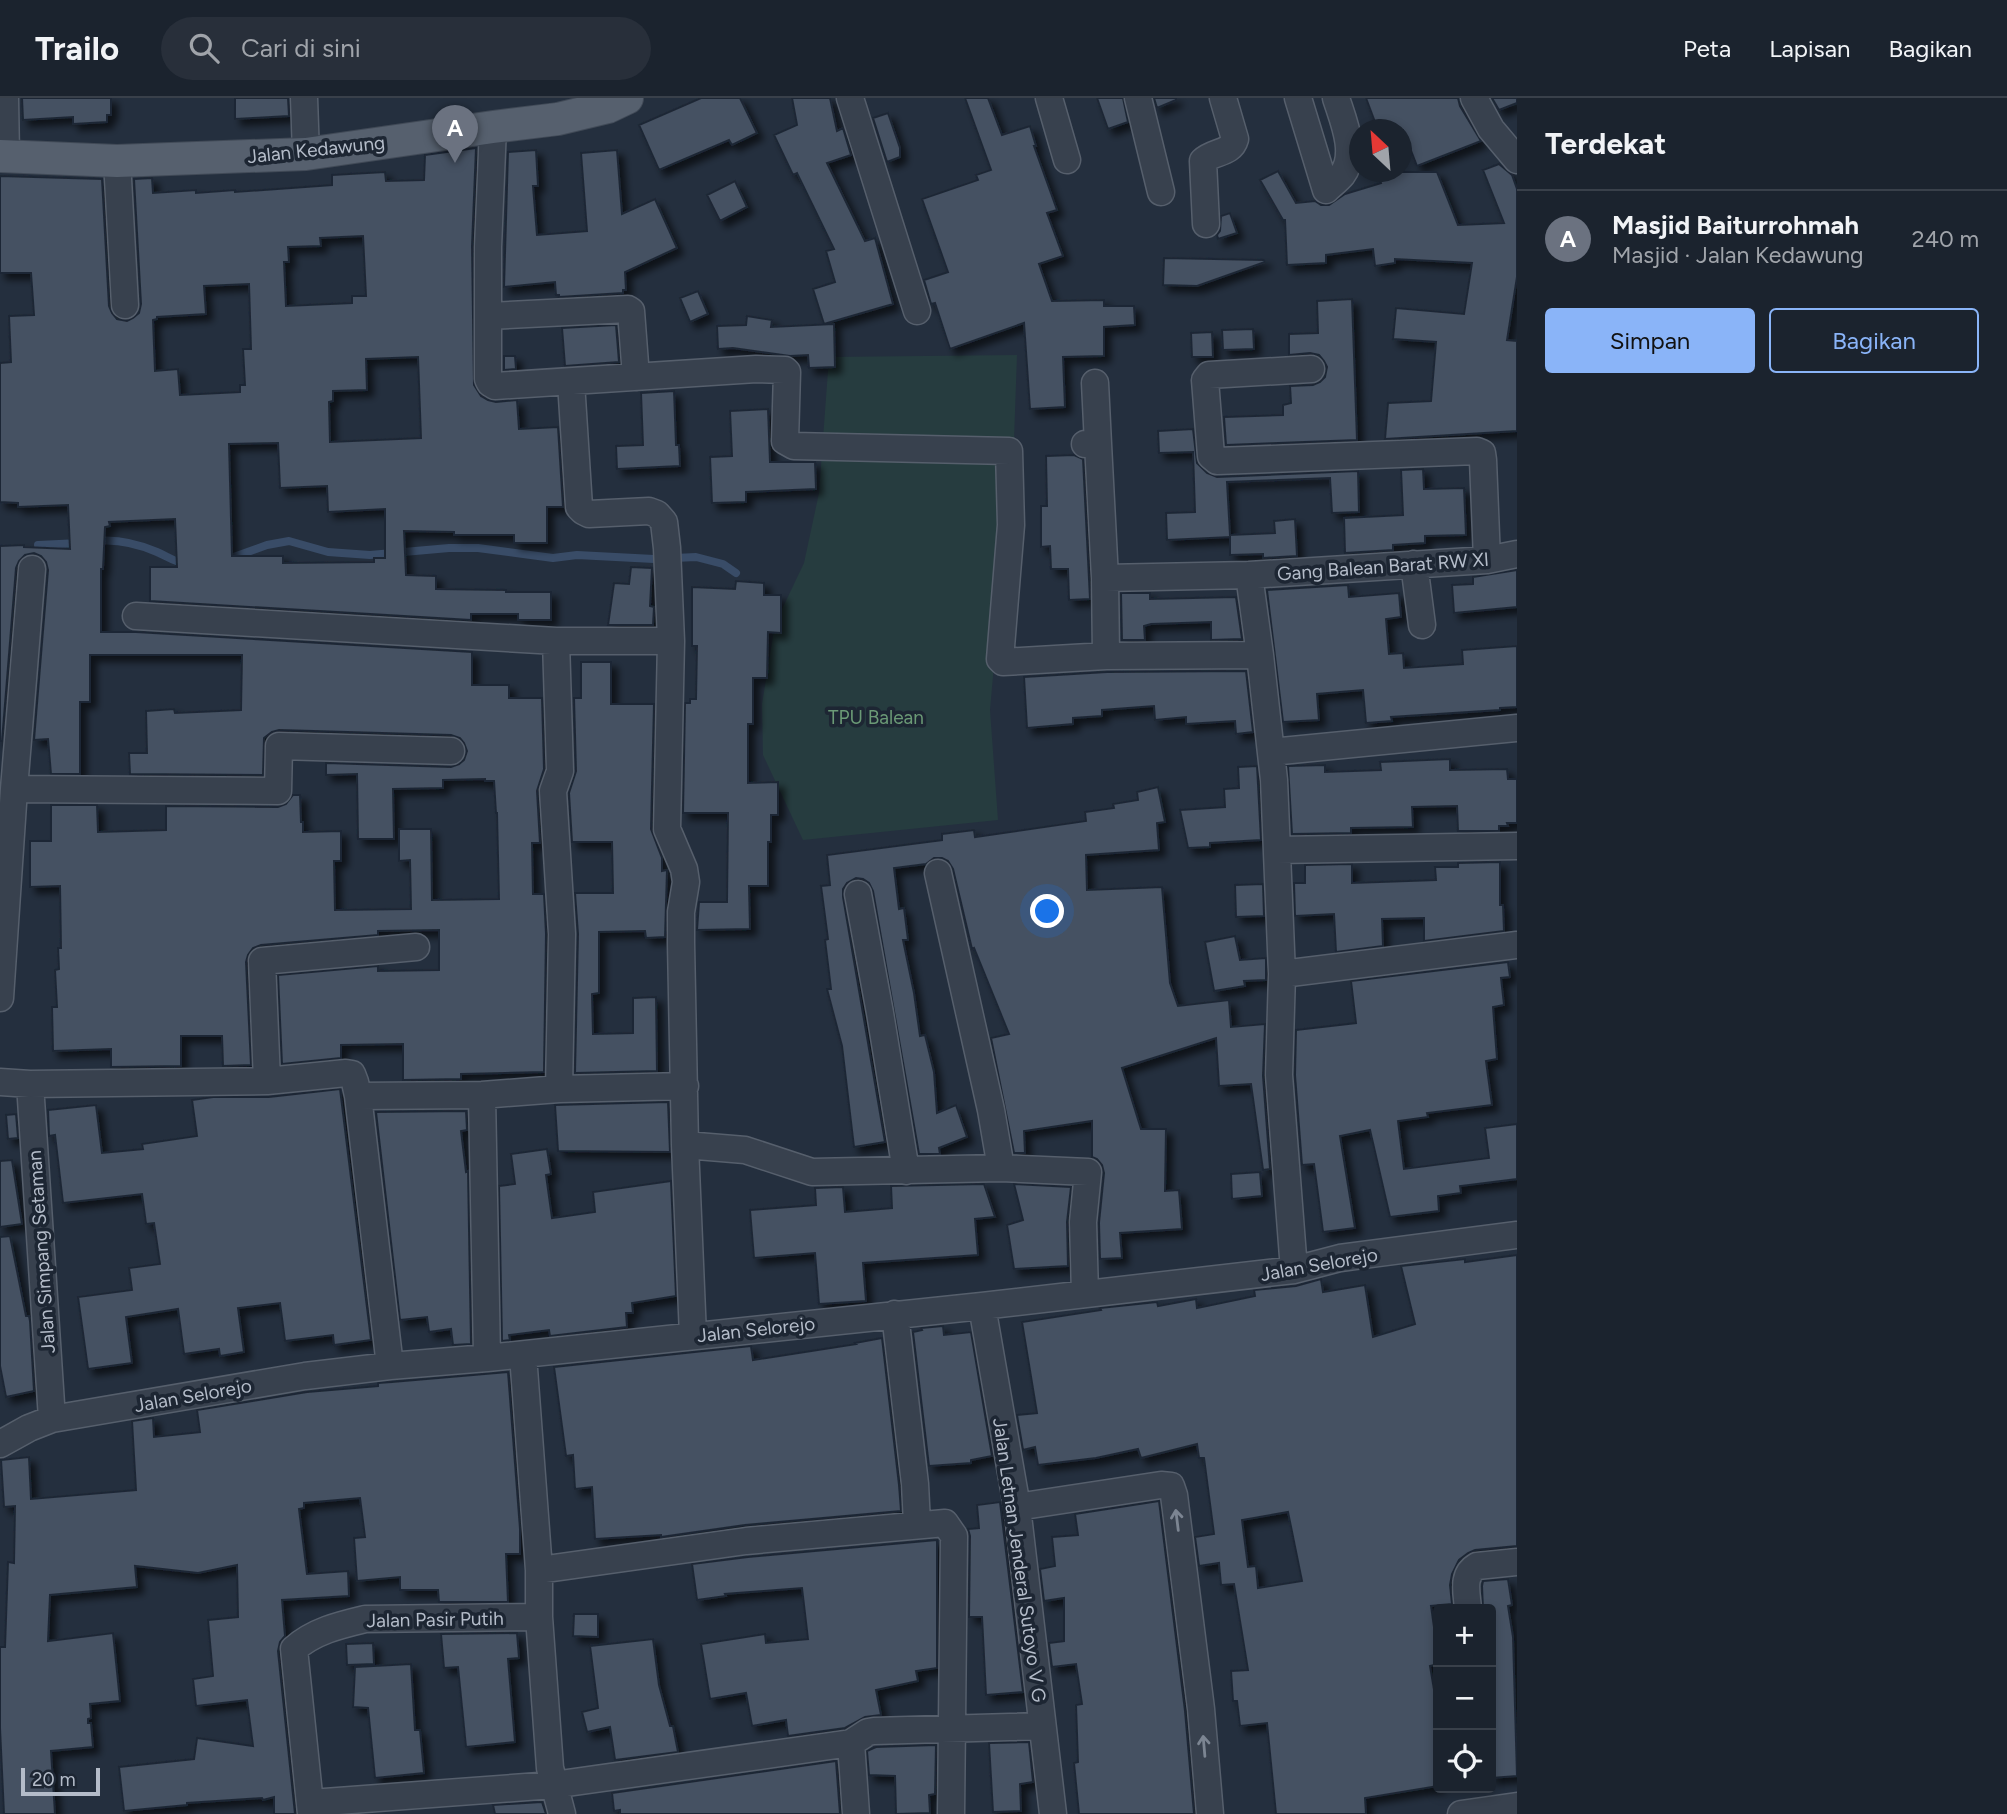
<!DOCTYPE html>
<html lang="id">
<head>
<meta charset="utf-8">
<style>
	:root { --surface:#1b232e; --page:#282f3a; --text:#f1f3f6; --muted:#a0a4aa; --line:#39404a; --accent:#8ab4f8 }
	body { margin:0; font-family:Figtree,sans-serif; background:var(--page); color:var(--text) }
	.controls { position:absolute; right:21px; bottom:21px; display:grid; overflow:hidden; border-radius:7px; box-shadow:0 4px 10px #0003 }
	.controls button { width:63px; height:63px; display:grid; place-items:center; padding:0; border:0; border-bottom:2px solid var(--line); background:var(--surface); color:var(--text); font:35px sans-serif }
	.compass { position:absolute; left:1349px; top:21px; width:63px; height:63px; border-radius:50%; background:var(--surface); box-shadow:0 4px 10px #0003; rotate:334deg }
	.scale { position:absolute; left:21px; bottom:18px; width:79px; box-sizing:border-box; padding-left:7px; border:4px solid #b4bcc9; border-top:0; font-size:19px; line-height:24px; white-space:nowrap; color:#b4bcc9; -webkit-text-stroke:5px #1d2633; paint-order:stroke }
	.you { position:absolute; left:1048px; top:814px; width:24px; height:24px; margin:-18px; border:5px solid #fff; border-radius:50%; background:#1a73e8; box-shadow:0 0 0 10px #1a73e833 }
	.badge { display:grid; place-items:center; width:46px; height:46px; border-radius:50%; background:var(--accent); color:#fff; font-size:23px; font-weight:700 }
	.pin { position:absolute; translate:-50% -58px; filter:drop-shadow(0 2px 4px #0008) }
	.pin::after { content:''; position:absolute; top:37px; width:24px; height:21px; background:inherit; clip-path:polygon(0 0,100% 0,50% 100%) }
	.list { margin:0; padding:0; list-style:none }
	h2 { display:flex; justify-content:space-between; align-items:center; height:91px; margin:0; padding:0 28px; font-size:30px }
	h2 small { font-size:23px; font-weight:400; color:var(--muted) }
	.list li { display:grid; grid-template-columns:46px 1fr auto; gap:21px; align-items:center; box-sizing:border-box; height:98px; padding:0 28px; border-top:2px solid var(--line) }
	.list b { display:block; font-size:26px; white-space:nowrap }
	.list p { margin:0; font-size:23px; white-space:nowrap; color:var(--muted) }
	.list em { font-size:23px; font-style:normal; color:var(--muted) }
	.actions { display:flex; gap:14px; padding:21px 28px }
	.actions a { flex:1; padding:16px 0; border:2px solid var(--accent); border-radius:7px; text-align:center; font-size:24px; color:var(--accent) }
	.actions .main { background:var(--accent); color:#111 }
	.icon { flex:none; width:38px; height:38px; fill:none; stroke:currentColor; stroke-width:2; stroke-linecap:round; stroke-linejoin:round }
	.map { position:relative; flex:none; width:1517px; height:1716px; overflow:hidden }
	header { display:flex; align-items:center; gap:42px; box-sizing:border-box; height:98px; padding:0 35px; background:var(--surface); border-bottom:2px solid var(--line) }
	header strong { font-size:33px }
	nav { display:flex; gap:38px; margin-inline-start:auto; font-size:24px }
	.search { width:490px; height:63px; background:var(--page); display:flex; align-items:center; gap:18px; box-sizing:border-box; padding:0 24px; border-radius:38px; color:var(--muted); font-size:26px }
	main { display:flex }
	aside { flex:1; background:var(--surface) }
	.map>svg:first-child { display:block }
	.green { fill:#263c3f }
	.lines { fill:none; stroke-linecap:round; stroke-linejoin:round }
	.stream { stroke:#394c67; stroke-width:8 }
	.building { fill:#455162; stroke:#1f2835; stroke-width:2; fill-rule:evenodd; filter:url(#shadow) }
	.minor-casing { stroke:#565f6c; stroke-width:29 }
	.major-casing { stroke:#414a57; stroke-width:34 }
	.minor { stroke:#38414e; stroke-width:26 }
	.major { stroke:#56606e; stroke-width:32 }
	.oneway { stroke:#7c8592 }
	.labels { text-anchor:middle; stroke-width:7; stroke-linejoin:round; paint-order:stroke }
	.street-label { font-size:19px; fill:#b4bcc9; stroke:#1d2633 }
	.park-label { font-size:19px; fill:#6b9a76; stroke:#1d2633 }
</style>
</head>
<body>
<header>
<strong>Trailo</strong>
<div class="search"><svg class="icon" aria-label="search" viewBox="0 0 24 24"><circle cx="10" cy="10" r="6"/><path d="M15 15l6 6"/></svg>Cari di sini</div>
<nav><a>Peta</a><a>Lapisan</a><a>Bagikan</a></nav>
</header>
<main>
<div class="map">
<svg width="1517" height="1716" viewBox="0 0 1517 1716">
	<defs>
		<filter id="shadow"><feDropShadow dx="6" dy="6" stdDeviation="3.5" flood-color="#0009"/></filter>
	</defs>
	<rect width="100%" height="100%" fill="#242f3e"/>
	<!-- green -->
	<path class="green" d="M1017 257 1014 342 990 612 998 722 803 742 763 657 762 606 775 526 804 465 819 395 829 259Z"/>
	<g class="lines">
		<!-- stream -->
		<path class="stream" d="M97 443C118 441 138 446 157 454 169 459 173 464 188 466
			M38 447 80 445
			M228 461 267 447 289 443 328 454 370 457 449 450H478L553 460 577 457 654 461 696 459 723 466 736 475"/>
	</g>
	<!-- building -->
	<path class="building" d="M22 0H111V17H107V24L73 26V19L23 22Z
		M235 0H288L289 18 235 21Z
		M701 0H740L757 35 732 47 729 42 659 72 639 27Z
		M792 0H830L837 33 843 30 851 57 827 65 865 143 875 140 893 206 824 226 813 191 835 184 826 153 834 151 797 75 793 77 774 37 797 27Z
		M965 0H988L1002 37 1030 28 1036 48H1034L1057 112 1047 115 1063 158 1039 166 1052 203 1104 202V208H1134L1135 227 1104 229V258L1063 259 1065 309 1030 311 1024 225 950 251 935 205 931 206 924 182 948 174 922 101 978 82 976 77 991 72Z
		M1097 0H1123L1128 24 1108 31Z
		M1154 0H1176V2L1157 10Z
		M1366 0H1458L1460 8 1481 43 1417 68 1403 32H1378Z
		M1492 0H1517V5L1499 12Z
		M888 15 900 50V59L887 64 873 20Z
		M476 50 472 148 474 287 481 298 488 302 496 304 517 302 519 331 558 329 563 409H547V445H514V437H454V434L404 433 406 477 436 478V491L506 492V494H551V522H518V516H471V522L150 503V469H177L175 421 109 424 110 428 105 429 103 471H101V534H136L472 554V587H509V600H542L544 671 537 693 540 745H532L533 796H544L546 836 544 974 461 976V981L403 982V946L341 947V960L282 966 278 877 378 868V873L439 872V832L378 833V837L261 847 253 850 248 857 246 864 251 967 223 968 222 938H181V968L111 969V951L53 953 52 909H57L55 872 59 871 58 850H61L60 788 30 789V743H51V707H97L98 734 166 732V708L278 709 286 706 293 697H300L301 724H303V734L341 733V763H334L335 812 411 811 410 762 399 763V731H431L432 802 499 801 497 715H496L494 683H485V681L443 682V690L393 691 394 741H358L357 676 326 677V665L451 669 459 666 464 662 467 653 464 645 460 640 451 637 279 632 272 634 264 640 263 677 130 676 129 655H147L146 613 174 611 175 615 241 612 242 557H90V604H80V676H51L48 641 34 642 48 472 46 464 41 458 34 455 25 457 19 463 16 470 2 643H0V448L24 447V449L70 451 68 407 18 409V405L0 404V265L11 264 9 218 34 217 31 175H0V78L102 81 109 208 112 215 117 221 127 223 133 220 139 215 141 206 134 81 152 80 153 95 196 92V95L235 92V94L332 87V77L385 74 386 83 424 82 425 57ZM363 138 366 198H352V205L286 208 284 164H289L288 149 321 148 320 140ZM249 186 251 251H243L245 287H240V294L180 297 178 271 155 273 153 222 157 221V219L206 216 204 188ZM418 259 421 340 330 344 329 304 333 303V293L367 292 366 261ZM278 345 280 390 327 388 328 414 385 411V460H374V464L283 465V458H232L229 346Z
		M536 52 538 88H533L537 137 587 133 581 55 617 52 622 116 655 101 677 150 625 174 626 192H623V195L559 199V197H556L555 184 504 189 508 54Z
		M1499 66 1512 77 1517 91V179L1507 242 1517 243V333L1385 341 1388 305 1431 303 1436 244 1393 241 1396 210 1464 216 1472 165 1395 161V165L1375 168 1373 151 1326 157V165L1287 167 1285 122H1283L1260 82 1278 73 1296 105 1315 103 1321 107H1329L1345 96 1381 85 1377 74H1437L1458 127 1504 125 1483 72Z
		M735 83 747 109 720 123 707 97Z
		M1230 115 1237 135 1218 141 1217 137 1220 133 1221 118Z
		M1164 160 1264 162 1265 164 1197 188 1163 187Z
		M698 193 708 216 690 224 680 200Z
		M1352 201 1357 342 1226 347 1224 319 1283 317V307L1291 305 1290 288 1313 287 1320 284 1325 279 1327 269 1324 263 1319 257 1310 255 1289 257V236L1318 235 1317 203Z
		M747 218 772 222 771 229 834 226 835 269 809 270 808 257 790 258 733 250 718 251 717 228 746 227Z
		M616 227 619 264 565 268 562 230Z
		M1253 231 1254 251 1223 252 1222 232Z
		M1212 234 1213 259H1192L1191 235Z
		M504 258H515L516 271 504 272Z
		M674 293 676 347H679L680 368 617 371 616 348 643 347 641 295Z
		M768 311 770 364H815L816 391 746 394V404L712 405 710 359 732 358 730 313Z
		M1193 331 1197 365 1207 375 1217 379 1358 373 1359 414 1332 415 1330 380 1227 384 1230 437 1275 435 1274 423 1295 421 1297 458 1263 460V456L1230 457V439L1167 442 1166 415 1195 414 1193 354 1159 355 1158 333Z
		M1074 357 1083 361 1090 501 1069 502 1068 471H1051L1050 448 1041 449V408H1047L1046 358Z
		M1423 371 1424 391 1464 390 1466 437 1425 438V445L1393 447V452L1345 455 1344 420 1403 417 1401 372Z
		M631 469 652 470 650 508 654 509 653 527H608L614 485 629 486Z
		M1517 472V509L1454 515 1452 487 1473 486V479Z
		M736 483 764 485V497H781V535L768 534 767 580H753V626H748V685L778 684V717H771V744H768V788H749L750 831 697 832 699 804H727L728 715H683L685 605H690V601H696L697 548H692V489L735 491Z
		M1348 487 1349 499 1399 495 1401 519 1386 521 1389 556 1403 555 1404 570 1463 566 1462 552 1517 548V609L1500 610V612L1391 619 1392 623 1366 625 1363 592 1317 596 1319 622 1283 624 1267 492Z
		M1121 495H1150V501L1236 499 1242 541 1211 542V524L1151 526 1144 528 1145 542H1122Z
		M581 564H611V606H654L651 731 662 760V773L667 772 665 839 646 840 645 833 599 834V895L592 896 593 936 633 935V900L656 899 657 973 575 975 578 836 575 795H613L612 744H572L569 695 576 673 574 600H581Z
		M1246 573 1253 634 1236 636 1235 623 1186 626V619L1155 622 1154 608 1102 612V618L1073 620V626L1027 630 1024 579 1107 574Z
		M1450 661V672L1507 671 1508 681H1517V725H1507L1508 728H1499V733H1458L1457 708 1412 709 1413 729 1351 730V735L1292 736 1288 668 1325 667V674L1381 672 1380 664Z
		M1257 668 1261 742 1210 745V749L1188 750 1180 712 1225 709 1224 691 1239 690 1238 669Z
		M1158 689 1165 724 1157 725 1159 752 1086 757 1087 792 1162 789 1170 885 1178 908 1229 902 1231 929 1265 926 1263 978 1270 1071 1263 1072 1251 986 1219 988 1216 940 1122 970 1141 1031H1166L1165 1093 1179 1092 1182 1131 1120 1135 1122 1160 1100 1161 1099 1125 1104 1075 1102 1067 1097 1061 1092 1059V1023L1024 1033 1025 1055H1014L991 940 1009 936 974 850 972 851 953 771 948 763 942 760H934L926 766 894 770 899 811 904 810 908 842H903L914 895 920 938 925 937 934 974 937 1015 956 1007 967 1039 939 1050 940 1056H919L873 793 869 785 863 781 856 780 847 785 843 791V799L885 1044 854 1049 842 948 827 891H831L825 842 828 841 821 788 830 787 827 757 942 742V736L974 732 975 739 1086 723 1085 714 1114 710 1113 706 1138 702 1137 694Z
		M1500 764V807H1503L1504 833 1424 843V820L1382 821 1383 848 1336 854 1334 816 1295 818 1294 785H1305V767L1352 766V785L1436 782 1435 769H1458V765Z
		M1263 786 1264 818 1236 819 1235 787Z
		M1235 838 1240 862 1266 860V882L1244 883 1245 888 1214 893 1205 844Z
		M1508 864 1510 879 1501 880 1504 907 1493 909 1497 961 1486 963 1492 1007 1427 1015 1428 1019 1398 1023 1404 1071 1489 1060 1485 1030 1517 1026V1081L1460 1088 1461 1095 1438 1098 1439 1113 1390 1119 1370 1032 1340 1038 1355 1130 1323 1134 1314 1066 1302 1067 1295 977 1296 932 1356 925 1351 883Z
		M340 991 371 1242 334 1247 333 1237 285 1243 280 1205 238 1210 244 1254 220 1258 219 1251 184 1256 178 1211 126 1219 132 1265 88 1271 78 1199 132 1192 129 1170 160 1166 154 1125 146 1126 142 1096 63 1105 55 1037 49 1038 48 1012 96 1007 102 1055 143 1051 142 1046 197 1038 192 1002 213 999H269Z
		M668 1004 670 1054 558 1053 555 1007Z
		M466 1013 467 1032 461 1033 466 1074 468 1073 471 1246 453 1247 451 1231 429 1234 427 1219 400 1222 376 1014Z
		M16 1016 18 1040 8 1041 6 1017Z
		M547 1051 551 1076 546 1077 552 1120 595 1114 593 1094 671 1083 676 1198 632 1205 633 1215H626L627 1229 550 1238 549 1232 509 1237 510 1242 502 1243 499 1088 515 1086 511 1056Z
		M12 1062 22 1126 0 1129V1063Z
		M1260 1074 1262 1098 1232 1101 1231 1076Z
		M984 1086 995 1119 975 1121 978 1157 863 1165 866 1203 819 1206 815 1155 754 1160 750 1112 816 1107 815 1090 843 1089 845 1114 892 1110 891 1088Z
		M1014 1086 1071 1089 1067 1124 1068 1168 1014 1171 1007 1127 1023 1122Z
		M10 1138 26 1218H29L30 1223 34 1293 6 1299 0 1268V1139Z
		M1517 1157V1448L1475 1452 1468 1455 1459 1462 1452 1476 1450 1487 1452 1506 1431 1508 1438 1557V1566L1430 1568 1438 1615V1688L1365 1700 1366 1716H1276L1267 1625 1240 1628 1237 1603H1233L1231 1573 1248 1572 1234 1486 1221 1487 1219 1465 1199 1468 1195 1439 1214 1436 1204 1360H1199L1197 1346 1141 1360 1138 1351 1096 1360 1038 1367 1035 1349 1023 1352 1017 1317 1037 1315 1022 1224 1101 1212 1100 1210 1157 1204 1158 1208 1196 1201 1197 1210 1255 1198 1254 1192 1296 1188 1321 1181 1323 1194 1365 1187 1373 1239 1415 1226 1401 1168 1465 1161V1164ZM1288 1414 1302 1483 1258 1490 1256 1468 1248 1469 1242 1422Z
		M943 1228 944 1237 971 1234 992 1358 971 1362V1365L929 1368 913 1234 922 1232 921 1230Z
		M882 1240 899 1387 901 1413 745 1427 661 1439V1437L595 1441 592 1389 575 1391 573 1357 566 1358 554 1269 751 1248 753 1262 856 1246 855 1245Z
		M508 1274 520 1431V1456H506L508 1504H439L438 1492H400V1479L357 1483 354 1440 365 1439 360 1400 304 1405V1410L299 1411 307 1476 348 1473 349 1498 282 1502 285 1538 280 1544 278 1553 295 1716H274V1699L263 1702 262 1700 187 1705V1707L124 1713 119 1669 194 1661 197 1640 253 1648 247 1602 196 1608 193 1581 213 1578 208 1522 238 1519 237 1467 198 1475 135 1468 137 1489 50 1497 48 1543 113 1535 120 1603 90 1606 91 1620 88 1621V1625H91L93 1649 51 1653 55 1716H4L0 1630V1549H5L8 1464 14 1465 15 1408 4 1409 1 1362 29 1359 31 1401 136 1392 132 1323 153 1320 154 1339 200 1334 197 1312 307 1294 378 1288V1285L392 1284Z
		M1159 1403 1185 1613 1194 1716H1079L1074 1665 1078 1664 1076 1607 1082 1606 1076 1566 1052 1569 1049 1545 1064 1543V1500L1044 1503 1040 1471 1055 1468 1052 1439 1078 1437 1075 1416Z
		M1000 1404 1023 1594 986 1597 982 1519H969L970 1438 968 1431 979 1430 977 1407Z
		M937 1442V1570L916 1573 918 1583 876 1592 881 1617 865 1619 845 1630 788 1638 786 1622 752 1628 746 1595 710 1601 701 1546 765 1536 766 1545 808 1541 802 1490 725 1496 726 1498 697 1502 692 1466 748 1459Z
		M1508 1481 1512 1507 1508 1508 1513 1539 1517 1678 1491 1680V1511H1483L1482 1488 1483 1483Z
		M574 1516H598V1539L573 1538Z
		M517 1535 519 1560 508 1561 515 1644 466 1649 458 1569 444 1570 441 1536Z
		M653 1541 659 1587 670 1628H673L678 1654 615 1662 610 1629 587 1634 582 1614 598 1610 590 1548Z
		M373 1545 374 1566 347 1567 346 1546Z
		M411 1566 415 1632H420L424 1675 375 1680 368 1610 353 1609 355 1569Z
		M1029 1644 1033 1684 1020 1686 1021 1713 993 1714 989 1645Z
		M936 1647 935 1696 929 1697 930 1715 896 1716 895 1678 869 1677 867 1653 876 1649Z
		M836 1663 840 1716H620V1712L614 1713 612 1695Z
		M542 1704 546 1716H495L493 1707Z"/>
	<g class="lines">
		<defs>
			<path id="minor" d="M5 0 6 58
				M304 0 306 56
				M850 0 917 213
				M1049 0 1067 62
				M1138 0 1161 94
				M1298 0 1326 92C1331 87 1338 82 1342 77 1358 56 1343 22 1336 0
				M1474 0 1491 31 1517 62
				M493 29 488 149V281L490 285 495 288 756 271 785 272 787 274 785 343 794 348 1009 353 1011 427 1000 561 1003 564 1106 558 1260 557
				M117 63 125 207
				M1206 126 1203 63C1213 53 1231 56 1235 41L1223 0
				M489 218 628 211 631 213 636 279
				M1311 271 1209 277 1205 282 1211 358 1217 363 1477 353 1482 355 1483 362 1487 462
				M571 284 579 409 583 413 589 416 649 413 657 416 664 424 667 450 671 543 667 731 684 771 686 784 681 814V845L685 1047 693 1238
				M1095 285 1098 346
				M1085 346H1098L1105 480 1106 558
				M1414 466 1422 527
				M1249 477 1260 557 1274 682 1282 876 1279 977 1294 1172
				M1105 480 1249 477 1487 462 1517 456
				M136 518 556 543H671
				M556 543 560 673 553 693 562 836 559 991
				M1271 654 1517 630
				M14 691 278 693 279 648 451 653
				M1277 752 1517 748
				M938 775 991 1012 1001 1070
				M858 796 880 915 906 1073
				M1282 876 1517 847
				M0 900 14 691 32 471
				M267 983 262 863 416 849
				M0 984 30 986 267 983 346 975 352 976 355 984 358 998 390 1268
				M30 986 52 1321
				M482 997 487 1260
				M358 998 482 997 559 991 685 988
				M685 1047 745 1052 812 1074 1001 1070 1088 1074 1083 1124 1085 1196
				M982 1208 1017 1409 1053 1716
				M895 1216 915 1386 917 1426
				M523 1257 539 1472V1519L550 1670 562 1716
				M0 1346 29 1330 52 1321 305 1278 390 1268 487 1260 982 1208 1294 1172 1340 1160 1517 1137
				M1017 1409 1161 1387 1171 1388 1174 1397 1201 1611 1210 1716
				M539 1472 746 1443 945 1425 954 1438 951 1716
				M1468 1511C1467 1495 1461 1477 1477 1468L1517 1464
				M851 1645 856 1716
				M311 1705 553 1687 851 1645 868 1634 874 1633 1042 1628
				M311 1716 294 1551C314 1533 340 1527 365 1521L539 1519
				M1461 1716 1517 1708"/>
			<path id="major" d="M0 58 117 63 306 56 493 29 558 21 608 9 627 0"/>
		</defs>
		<!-- minor casing -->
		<use href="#minor" class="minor-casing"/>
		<!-- major casing -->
		<use href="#major" class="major-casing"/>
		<!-- minor -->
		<use href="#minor" class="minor"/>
		<!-- major -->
		<use href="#major" class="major"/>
	</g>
	<!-- one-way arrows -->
	<defs><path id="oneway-shaft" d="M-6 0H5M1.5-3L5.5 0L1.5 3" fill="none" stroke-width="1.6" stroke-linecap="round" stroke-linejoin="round" transform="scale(1.75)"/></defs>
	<g class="oneway">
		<use href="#oneway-shaft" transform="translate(1177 1422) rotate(-97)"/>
		<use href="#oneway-shaft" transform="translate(1204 1648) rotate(-95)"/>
	</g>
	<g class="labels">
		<!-- street labels -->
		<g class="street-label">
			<text transform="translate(316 51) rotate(-6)" y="7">Jalan Kedawung</text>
			<text transform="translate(1383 468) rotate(-4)" y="7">Gang Balean Barat RW XI</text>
			<text transform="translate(41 1154) rotate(-94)" y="7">Jalan Simpang Setaman</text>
			<text transform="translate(1319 1166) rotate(-10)" y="7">Jalan Selorejo</text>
			<text transform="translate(756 1231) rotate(-6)" y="7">Jalan Selorejo</text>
			<text transform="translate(193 1297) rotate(-10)" y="7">Jalan Selorejo</text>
			<text transform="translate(1020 1462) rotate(82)" y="7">Jalan Letnan Jenderal Sutoyo V G</text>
			<text transform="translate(435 1521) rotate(-1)" y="7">Jalan Pasir Putih</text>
		</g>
		<!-- park labels -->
		<g class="park-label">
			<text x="876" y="626">TPU Balean</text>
		</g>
	</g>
</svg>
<div class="controls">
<button>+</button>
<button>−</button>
<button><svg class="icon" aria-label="locate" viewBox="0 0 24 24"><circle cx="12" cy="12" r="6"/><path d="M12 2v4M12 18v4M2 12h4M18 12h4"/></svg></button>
</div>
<svg class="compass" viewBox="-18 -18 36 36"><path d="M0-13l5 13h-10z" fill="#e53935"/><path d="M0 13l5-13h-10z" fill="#a0a4aa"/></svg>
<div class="scale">20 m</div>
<div class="you"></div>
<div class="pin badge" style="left:455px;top:65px;background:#6b7280">A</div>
</div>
<aside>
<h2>Terdekat<small></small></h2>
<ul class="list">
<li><span class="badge" style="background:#6b7280">A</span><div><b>Masjid Baiturrohmah</b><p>Masjid · Jalan Kedawung</p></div><em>240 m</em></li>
</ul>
<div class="actions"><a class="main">Simpan</a><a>Bagikan</a></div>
</aside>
</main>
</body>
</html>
